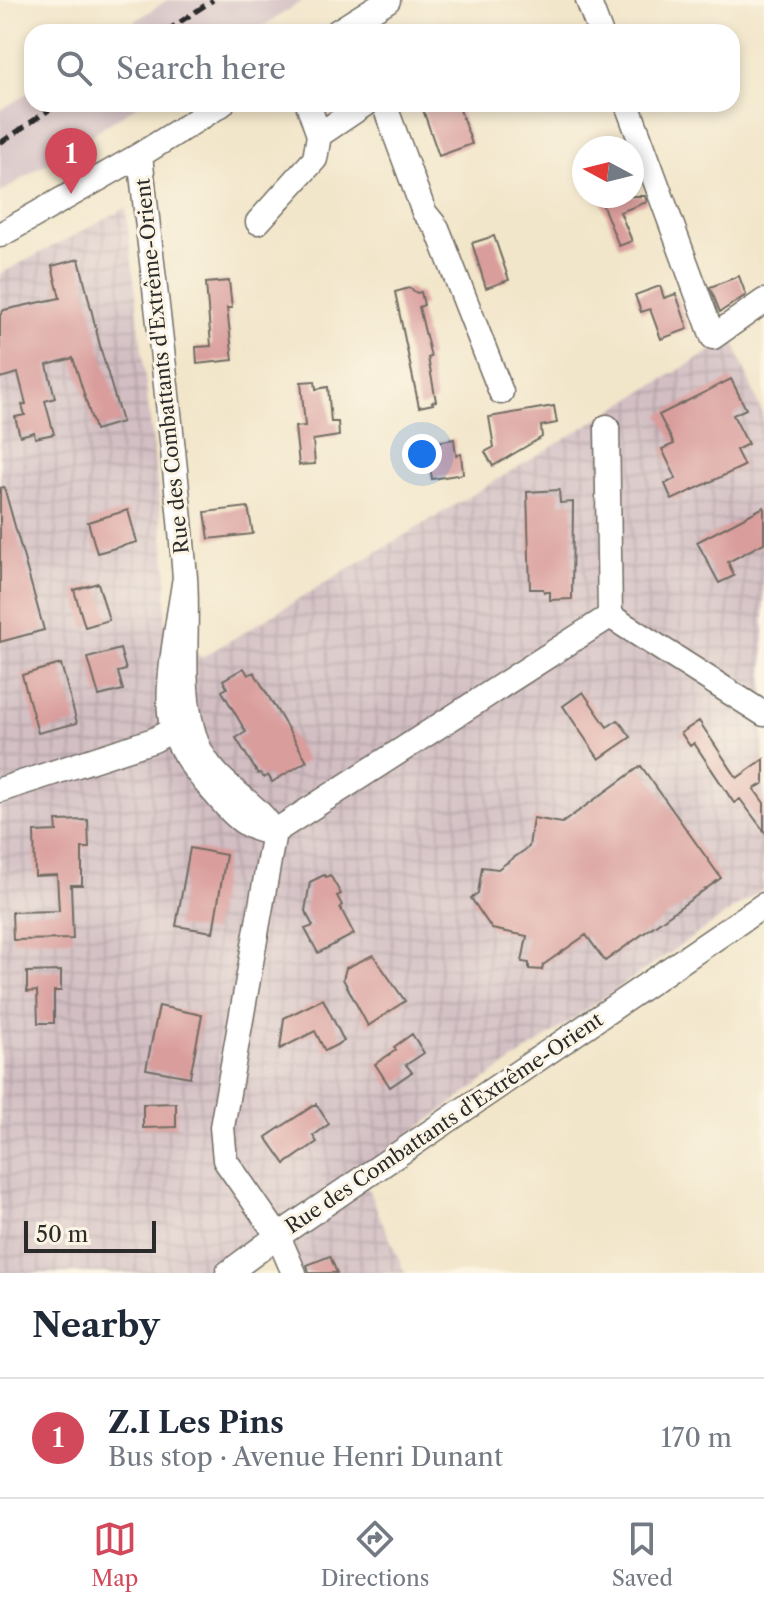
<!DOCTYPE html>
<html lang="en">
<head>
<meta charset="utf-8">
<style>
	:root { --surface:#fff; --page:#f6f6f7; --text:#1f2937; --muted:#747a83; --line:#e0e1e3; --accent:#d1495b }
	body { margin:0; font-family:"Libre Caslon Text",serif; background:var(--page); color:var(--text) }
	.compass { position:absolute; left:572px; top:136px; width:72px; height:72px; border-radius:50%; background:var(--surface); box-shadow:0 4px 12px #0003; rotate:277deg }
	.scale { position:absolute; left:24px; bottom:20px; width:132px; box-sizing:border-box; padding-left:8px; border:4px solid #2b2b2b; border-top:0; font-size:22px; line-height:28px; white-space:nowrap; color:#2b2b2b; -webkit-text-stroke:6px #fcf5e5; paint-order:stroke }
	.you { position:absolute; left:422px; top:454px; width:28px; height:28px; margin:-20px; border:6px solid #fff; border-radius:50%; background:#1a73e8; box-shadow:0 0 0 12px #1a73e833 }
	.badge { display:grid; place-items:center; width:52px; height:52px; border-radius:50%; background:var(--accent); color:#fff; font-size:26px; font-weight:700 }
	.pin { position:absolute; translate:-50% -66px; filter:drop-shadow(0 2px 4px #0008) }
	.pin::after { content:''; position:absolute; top:42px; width:28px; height:24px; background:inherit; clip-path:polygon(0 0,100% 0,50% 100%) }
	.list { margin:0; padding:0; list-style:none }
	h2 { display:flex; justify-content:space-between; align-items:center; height:104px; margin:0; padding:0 32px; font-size:34px }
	h2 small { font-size:26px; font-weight:400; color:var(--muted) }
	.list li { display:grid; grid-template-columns:52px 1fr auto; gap:24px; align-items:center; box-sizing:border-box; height:120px; padding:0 32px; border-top:2px solid var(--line) }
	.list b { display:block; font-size:30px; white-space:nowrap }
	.list p { margin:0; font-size:26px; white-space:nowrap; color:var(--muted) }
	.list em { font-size:26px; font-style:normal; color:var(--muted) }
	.icon { flex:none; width:44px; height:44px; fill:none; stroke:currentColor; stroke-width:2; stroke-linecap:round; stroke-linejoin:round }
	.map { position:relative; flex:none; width:764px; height:1273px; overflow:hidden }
	.search { position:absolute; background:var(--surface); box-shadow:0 4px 12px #0003; left:24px; right:24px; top:24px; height:88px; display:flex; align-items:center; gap:20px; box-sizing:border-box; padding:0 28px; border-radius:24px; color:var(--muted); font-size:30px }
	.sheet { height:224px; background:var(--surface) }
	nav { display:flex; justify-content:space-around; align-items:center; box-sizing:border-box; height:112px; border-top:2px solid var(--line); background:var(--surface); font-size:22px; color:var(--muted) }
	nav a { display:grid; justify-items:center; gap:4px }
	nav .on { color:var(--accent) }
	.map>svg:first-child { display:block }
	.industrial { fill:url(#industrial-grid) }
	.railway { fill:#d2bec3 }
	.building { fill:#d99d9c }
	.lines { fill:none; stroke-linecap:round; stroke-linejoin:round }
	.minor-casing { stroke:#716c63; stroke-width:27 }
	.minor { stroke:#fff; stroke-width:24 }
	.rail { stroke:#2b2b2b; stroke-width:5; stroke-dasharray:12 6; stroke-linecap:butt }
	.labels { text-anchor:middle; stroke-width:6; stroke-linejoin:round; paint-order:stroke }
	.street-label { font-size:20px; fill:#2b2b2b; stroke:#fcf5e5 }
</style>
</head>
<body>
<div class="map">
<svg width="764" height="1273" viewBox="0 0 764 1273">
	<defs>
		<pattern id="industrial-grid" width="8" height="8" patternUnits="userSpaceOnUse" patternTransform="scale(2)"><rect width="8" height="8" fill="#d2bec3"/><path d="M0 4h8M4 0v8" fill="none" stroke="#b4a3a8"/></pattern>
	</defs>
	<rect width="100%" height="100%" fill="#fcf5e5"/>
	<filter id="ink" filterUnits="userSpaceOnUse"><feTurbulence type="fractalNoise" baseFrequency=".0125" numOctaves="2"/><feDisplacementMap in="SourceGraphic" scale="16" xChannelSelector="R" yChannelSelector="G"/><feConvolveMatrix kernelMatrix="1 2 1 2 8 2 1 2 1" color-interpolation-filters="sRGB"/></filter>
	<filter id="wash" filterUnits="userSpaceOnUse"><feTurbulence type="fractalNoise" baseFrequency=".006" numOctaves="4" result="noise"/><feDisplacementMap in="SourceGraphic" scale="32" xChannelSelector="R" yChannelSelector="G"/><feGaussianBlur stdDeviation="1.8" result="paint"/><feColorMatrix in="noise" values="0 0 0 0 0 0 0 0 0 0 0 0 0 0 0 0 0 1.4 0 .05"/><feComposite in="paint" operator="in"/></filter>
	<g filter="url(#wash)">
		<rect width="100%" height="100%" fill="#f2e6ca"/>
		<!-- industrial -->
		<path class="industrial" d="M126 208 167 571 165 622 201 658 732 338 764 418V888L479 1084 360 1171 405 1273H292L287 1261 240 1249 204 1273H0V274Z"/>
		<!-- railway -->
		<path class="railway" d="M167 0H304L254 32H119Z
			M32 90V104H140L0 193V111Z"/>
		<g id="blocks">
			<!-- building -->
			<path class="building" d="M421 104H458L472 144 439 156Z
				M599 196H645L647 202 620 212 632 241 619 246Z
				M494 236 509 280 486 288 472 243Z
				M79 259 101 350 122 422 95 430 73 358 47 365 55 398 45 401 54 434 35 438 34 432 20 436 15 417 25 415 22 405 26 404 18 373 0 378V315L4 310 60 298 52 266Z
				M739 276 746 295 720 312 710 287Z
				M229 281 232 308H227L233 360 197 364 196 347 211 346 206 283Z
				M660 286 664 298 676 294 688 329 661 339 650 309 641 312 635 295Z
				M409 288 417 293 421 292 424 305 419 307 431 357 428 358 436 401 432 402 433 404 419 407 395 292Z
				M731 379 746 409 733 415 748 444 736 450 744 466 672 500 665 484 676 478 662 449 674 444 659 415Z
				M315 381 316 389 328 387 331 422H338L339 436 313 440 315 464 299 465 295 427 305 426 301 382Z
				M554 406 557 423 541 426 542 437 493 466 485 452 494 447 489 417Z
				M454 439 456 455 461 454 463 474 432 479 426 444Z
				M4 487 44 630 0 642V488Z
				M559 490 560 503 573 502 572 599 550 600V592H544L543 589H530L527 492Z
				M248 507 253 534 209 539 205 512Z
				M764 507V543L728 562 734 576 719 583 697 542Z
				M128 510 137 542 97 553 88 522Z
				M98 583 109 620 85 627 74 590Z
				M120 649 126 670 118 672 123 690 99 696 88 658Z
				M61 664 77 723 38 733 22 675Z
				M244 668 248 675 254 672 307 761 272 782 268 775 264 778 260 773 258 774 236 738 246 732 222 691 227 688 223 680Z
				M583 692 607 727 618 720 631 737 599 759 563 706Z
				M699 721 737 778 764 759V783L754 789 764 803V831L740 799 734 803 694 743 690 746 681 733Z
				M641 766 721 878 605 961 586 935 543 965 542 970 529 969V963L522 962 527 936 492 929 471 898 478 893 482 867 498 869 529 847 533 818 562 823Z
				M88 820 89 848H82V885H71L73 939 13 940 12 912 59 911 57 875 35 876 34 832 57 831 56 821Z
				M190 848 226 855 213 932 176 926Z
				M324 875 326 877 330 875 341 894 337 896 342 905 340 907 354 934 318 953 305 929 313 926 305 911 310 882Z
				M373 955 405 1001 368 1026 343 979 346 968Z
				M61 971V991H54V1023H38L37 991 27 992V972Z
				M323 999 344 1041 325 1051 315 1031 280 1049 284 1018Z
				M159 1006 202 1015 190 1077 146 1069Z
				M412 1034 424 1053 406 1065 412 1072 390 1087 375 1064 396 1050 394 1047Z
				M176 1103V1127L143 1128V1104Z
				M316 1104 329 1124 313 1136 317 1142 285 1164 266 1137Z
				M330 1256 337 1273H309L307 1265Z"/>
		</g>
	</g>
	<g filter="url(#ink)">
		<use href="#blocks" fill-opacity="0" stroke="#716c63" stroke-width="2"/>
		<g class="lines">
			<defs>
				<path id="minor" d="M588 0 600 32
					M337 32 388 0
					M308 104 319 135 365 104
					M384 104 424 212 437 228 501 392
					M627 104 713 337 764 301
					M140 155C155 296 174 437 185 578 189 631 178 691 196 741 213 786 255 798 274 832 250 832 234 816 219 798 201 778 179 752 172 725 163 694 180 613 185 577
					M258 222 315 159 319 135
					M0 235 140 155 222 104
					M607 427 610 616
					M610 616 274 832 222 1127 225 1160 278 1236 764 905
					M610 616 764 714
					M0 790 154 740 185 723
					M228 1273 278 1236 294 1273"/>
			</defs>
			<!-- minor casing -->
			<use href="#minor" class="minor-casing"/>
			<!-- minor -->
			<use href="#minor" class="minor"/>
			<!-- rail -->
			<path class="rail" d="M165 32 213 0
				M0 143 58 104"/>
		</g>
	</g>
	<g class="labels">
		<!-- street labels -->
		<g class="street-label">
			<text transform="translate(162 366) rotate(-96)" y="7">Rue des Combattants d'Extrême-Orient</text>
			<text transform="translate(444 1123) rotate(-34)" y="7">Rue des Combattants d'Extrême-Orient</text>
		</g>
	</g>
</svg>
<svg class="compass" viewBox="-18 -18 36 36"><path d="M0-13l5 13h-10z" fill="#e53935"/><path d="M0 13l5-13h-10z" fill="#747a83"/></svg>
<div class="scale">50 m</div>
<div class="you"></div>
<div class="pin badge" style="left:71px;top:194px">1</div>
<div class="search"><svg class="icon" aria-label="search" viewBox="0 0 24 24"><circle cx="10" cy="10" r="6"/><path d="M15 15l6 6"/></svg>Search here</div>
</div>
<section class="sheet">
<h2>Nearby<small></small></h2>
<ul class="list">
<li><span class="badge">1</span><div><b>Z.I Les Pins</b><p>Bus stop · Avenue Henri Dunant</p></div><em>170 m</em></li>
</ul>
</section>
<nav>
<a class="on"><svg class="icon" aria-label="map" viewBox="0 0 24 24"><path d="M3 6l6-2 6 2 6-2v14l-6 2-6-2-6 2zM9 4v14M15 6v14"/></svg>Map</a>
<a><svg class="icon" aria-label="directions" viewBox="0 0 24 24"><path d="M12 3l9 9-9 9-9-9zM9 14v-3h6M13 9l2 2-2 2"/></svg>Directions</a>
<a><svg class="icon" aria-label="saved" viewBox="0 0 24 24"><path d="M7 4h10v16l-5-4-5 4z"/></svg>Saved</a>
</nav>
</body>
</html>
